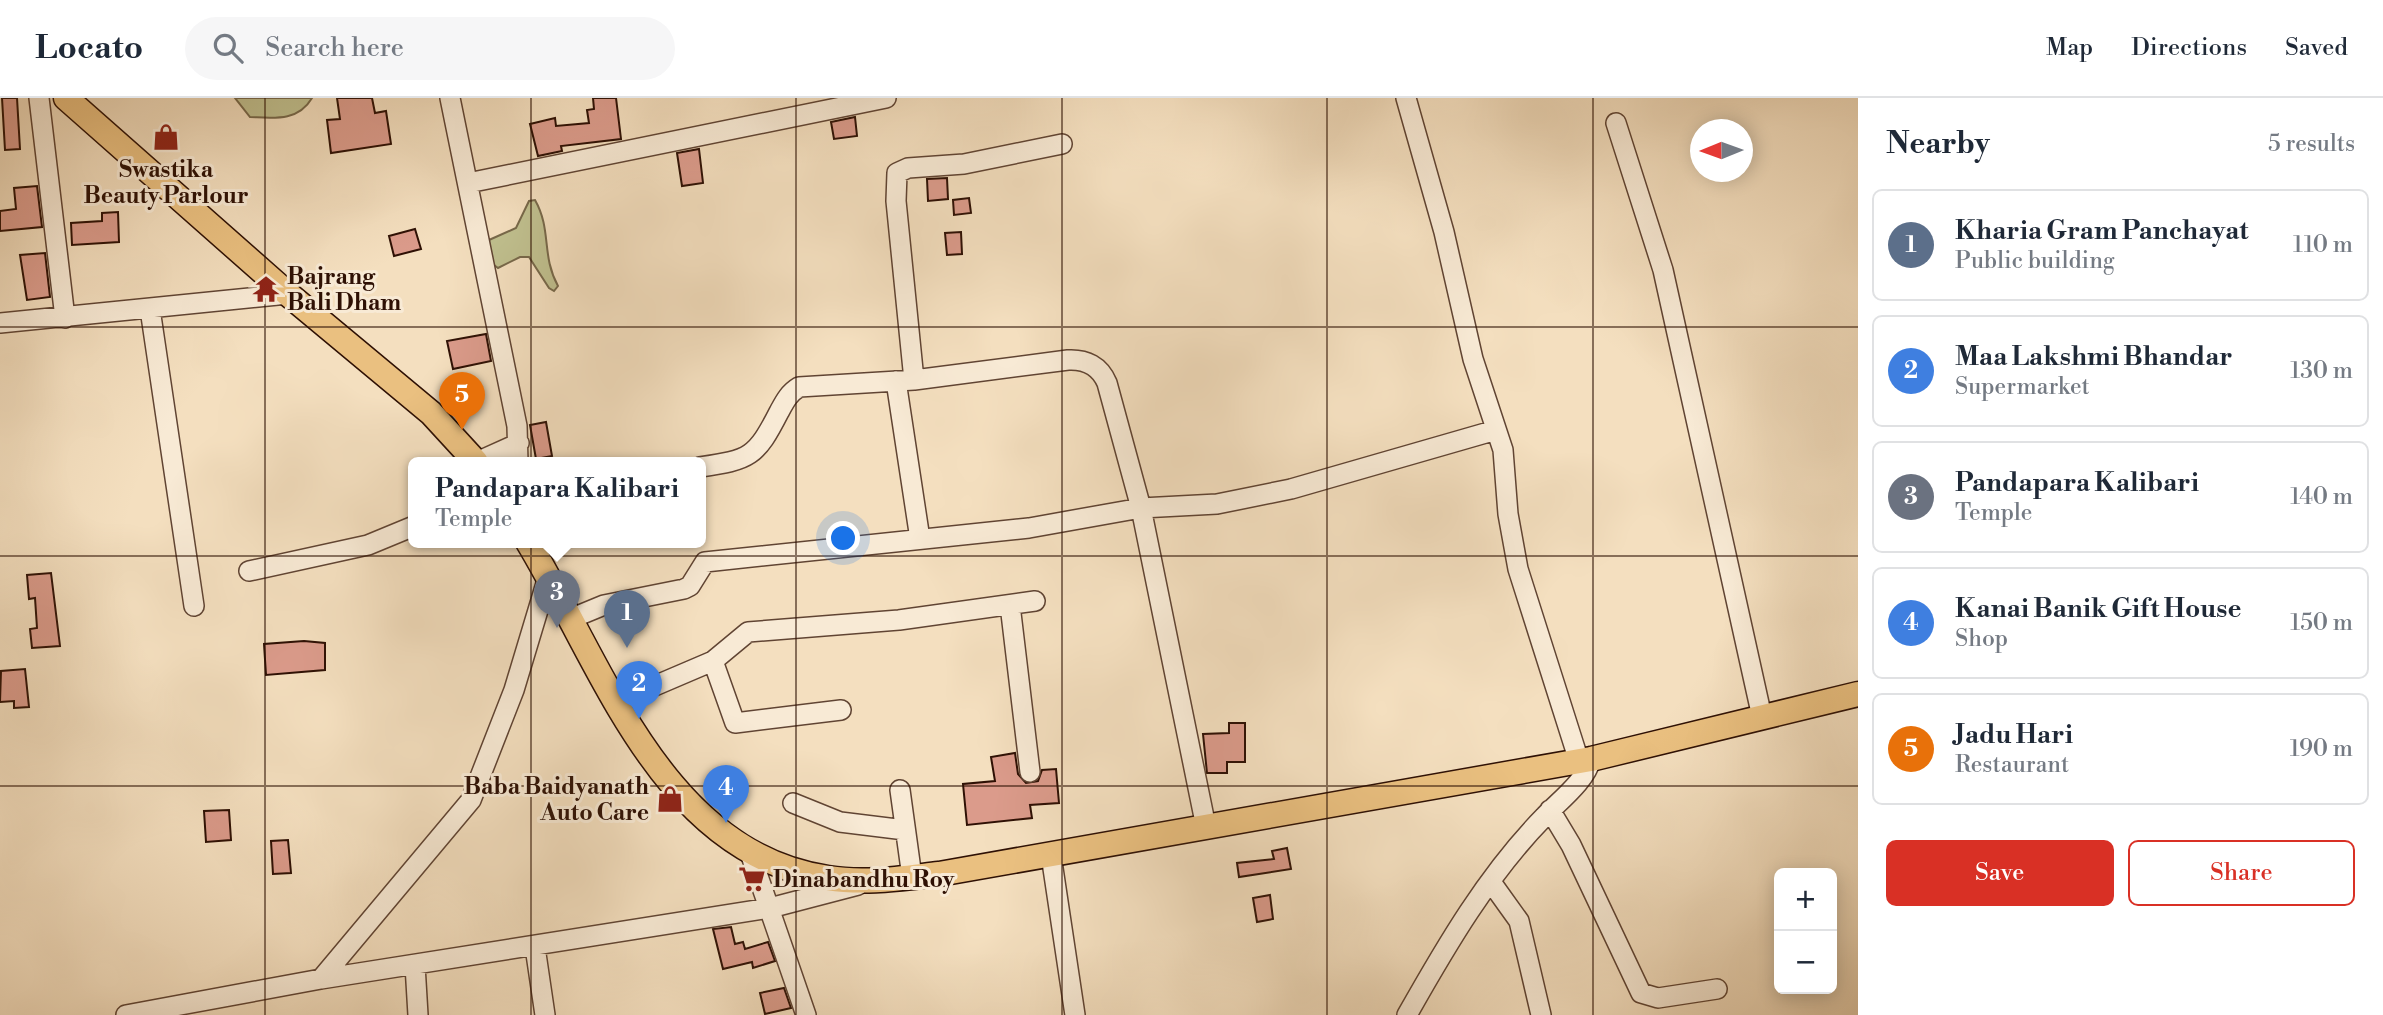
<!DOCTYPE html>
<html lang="en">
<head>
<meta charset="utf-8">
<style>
	:root { --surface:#fff; --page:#f6f6f7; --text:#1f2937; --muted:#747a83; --line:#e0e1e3; --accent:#d93025 }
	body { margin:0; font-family:"Libre Bodoni",serif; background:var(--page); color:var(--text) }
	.controls { position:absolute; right:21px; bottom:21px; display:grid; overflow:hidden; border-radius:10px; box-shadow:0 4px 18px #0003 }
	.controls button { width:63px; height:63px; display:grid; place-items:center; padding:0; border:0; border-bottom:2px solid var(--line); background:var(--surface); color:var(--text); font:35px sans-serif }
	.compass { position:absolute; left:1690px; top:21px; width:63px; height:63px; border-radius:50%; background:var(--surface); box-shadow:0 4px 18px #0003; rotate:269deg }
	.you { position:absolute; left:844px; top:441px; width:24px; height:24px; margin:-18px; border:5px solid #fff; border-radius:50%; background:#1a73e8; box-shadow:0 0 0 10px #1a73e833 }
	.badge { display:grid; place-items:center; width:46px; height:46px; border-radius:50%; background:var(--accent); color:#fff; font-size:23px; font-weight:700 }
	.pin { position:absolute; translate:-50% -58px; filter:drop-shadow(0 2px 4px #0008) }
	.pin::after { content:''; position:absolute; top:37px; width:24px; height:21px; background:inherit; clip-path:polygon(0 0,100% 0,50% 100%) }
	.popup { position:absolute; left:408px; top:359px; width:298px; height:91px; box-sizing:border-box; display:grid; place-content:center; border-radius:10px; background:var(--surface); filter:drop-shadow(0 2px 5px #0005); font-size:23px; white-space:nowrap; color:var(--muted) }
	.popup b { font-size:26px; color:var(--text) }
	.popup::after { content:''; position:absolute; left:50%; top:100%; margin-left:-14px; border:14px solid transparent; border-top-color:var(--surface) }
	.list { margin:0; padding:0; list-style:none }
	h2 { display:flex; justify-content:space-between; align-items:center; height:91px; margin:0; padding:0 28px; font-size:30px }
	h2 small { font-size:23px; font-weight:400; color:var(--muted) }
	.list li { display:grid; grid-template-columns:46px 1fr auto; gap:21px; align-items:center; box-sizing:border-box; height:112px; margin:0 14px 14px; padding:0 14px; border:2px solid var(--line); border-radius:10px }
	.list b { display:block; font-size:26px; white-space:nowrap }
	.list p { margin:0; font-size:23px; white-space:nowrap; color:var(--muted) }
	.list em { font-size:23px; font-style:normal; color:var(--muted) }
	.actions { display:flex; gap:14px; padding:21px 28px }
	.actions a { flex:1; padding:16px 0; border:2px solid var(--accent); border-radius:10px; text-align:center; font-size:24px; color:var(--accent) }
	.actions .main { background:var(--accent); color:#fff }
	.icon { flex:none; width:38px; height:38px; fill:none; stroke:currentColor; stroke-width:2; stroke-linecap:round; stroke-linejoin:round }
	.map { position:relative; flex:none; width:1858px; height:917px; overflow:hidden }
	header { display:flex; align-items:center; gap:42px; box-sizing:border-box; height:98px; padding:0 35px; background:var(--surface); border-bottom:2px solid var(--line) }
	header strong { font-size:33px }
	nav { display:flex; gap:38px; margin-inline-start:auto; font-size:24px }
	.search { width:490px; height:63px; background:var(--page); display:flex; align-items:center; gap:18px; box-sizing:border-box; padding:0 24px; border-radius:38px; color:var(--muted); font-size:26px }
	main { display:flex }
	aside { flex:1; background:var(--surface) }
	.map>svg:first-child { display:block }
	.green { fill:#c0c08f; stroke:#77684a; stroke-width:2 }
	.building { fill:#db9b8b; stroke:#2e1004; stroke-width:2 }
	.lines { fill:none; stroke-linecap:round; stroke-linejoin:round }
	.minor-casing { stroke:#604433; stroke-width:22 }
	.major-casing { stroke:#2e1004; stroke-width:27 }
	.minor { stroke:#f8ead5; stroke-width:19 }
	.major { stroke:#eac080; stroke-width:24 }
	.grid { fill:none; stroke:#2e1004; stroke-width:2; stroke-opacity:0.55 }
	.labels { text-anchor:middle; stroke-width:6; stroke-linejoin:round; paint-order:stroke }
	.poi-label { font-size:23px; font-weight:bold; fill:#2e1004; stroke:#f8ead5; text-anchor:start }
</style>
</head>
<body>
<header>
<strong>Locato</strong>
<div class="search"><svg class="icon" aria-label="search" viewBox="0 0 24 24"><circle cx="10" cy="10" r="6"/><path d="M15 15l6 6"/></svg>Search here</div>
<nav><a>Map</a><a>Directions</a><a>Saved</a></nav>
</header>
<main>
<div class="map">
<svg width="1858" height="917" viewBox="0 0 1858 917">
	<rect width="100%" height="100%" fill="#f4dfbf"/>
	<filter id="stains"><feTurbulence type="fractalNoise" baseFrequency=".00286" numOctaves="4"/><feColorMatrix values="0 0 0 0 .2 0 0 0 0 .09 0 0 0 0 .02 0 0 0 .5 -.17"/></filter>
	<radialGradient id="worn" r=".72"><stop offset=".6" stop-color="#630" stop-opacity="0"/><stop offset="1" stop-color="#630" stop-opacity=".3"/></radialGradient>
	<!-- green -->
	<path class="green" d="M235 0H312C298 24 273 20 250 19Z
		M535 102C552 132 541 157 558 188L554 193 549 190 529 159H520L498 170 490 164 489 142 516 130 529 103Z"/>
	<!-- building -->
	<path class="building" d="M2 0H17L20 51 5 52Z
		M337 0H372L375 15 386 13 391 46 331 55 327 22 340 21Z
		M593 0H616L621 41 561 48 562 53 538 58 530 26 555 20 556 28 589 25 587 12 594 11Z
		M855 19 857 38 834 41 831 24Z
		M699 51 703 85 682 88 677 55Z
		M947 80 948 101 928 103 927 81Z
		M37 88 42 129 0 133V113L16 111 14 90Z
		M969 100 971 115 954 117 953 102Z
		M118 114 119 144 72 147 71 125 102 123V115Z
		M415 131 421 151 394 158 389 138Z
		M961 134 962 156 947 157 945 135Z
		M45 155 50 199 27 202 20 157Z
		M486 236 491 263 453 271 447 243Z
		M546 324 552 358 536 361 530 327Z
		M51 475 60 548 32 550 30 531 37 530 35 500 29 501 27 477Z
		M304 543 325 545V572L266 577 264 546Z
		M25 571 29 609 14 610V603L0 604 1 573Z
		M1229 625H1245V664H1227V675H1207L1203 636 1229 635Z
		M1015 655 1018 676 1026 685 1038 683 1042 672 1056 671 1059 705 1030 707 1032 720 967 727 963 686 995 683 991 659Z
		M229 712 231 742 206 744 204 713Z
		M288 742 291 775 273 776 271 743Z
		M1287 750 1291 771 1239 779 1237 765 1274 761 1272 753Z
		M1270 797 1273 821 1257 824 1253 800Z
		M731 829 735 846 743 844 745 851 768 844 775 863 753 870 752 864 723 871 713 831Z
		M784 890 791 910 765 916 760 895Z"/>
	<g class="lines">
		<defs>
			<path id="minor" d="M39 0 65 220
				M450 0 517 328 518 364
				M1406 0 1444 134 1473 261 1503 352 1508 416 1518 471 1579 663
				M1616 25 1663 172 1762 619
				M468 85 886 0
				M150 211 194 508
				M0 225 288 196
				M914 282 896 103 897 75 908 70 964 66 1062 46
				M896 283 920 441
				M477 364 519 345
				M700 369C750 362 756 359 779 314 785 303 789 295 799 289L914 282 1068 262C1086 261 1100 268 1107 285L1141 410 1206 729
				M249 473 368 447 414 428
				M1010 507 1030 674
				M570 521 604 507 684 491 690 488 705 464 1029 430 1141 410 1217 406 1291 391 1496 332
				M713 563 735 625 841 612
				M617 604 713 563 748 534 899 522 1035 503
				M900 692 912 779
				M793 705 840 724 905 732
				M1550 712 1571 747 1641 895 1658 900 1717 891
				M749 752 806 917
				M1051 757 1075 917
				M1491 784 1519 823 1541 917
				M535 849 545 917
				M415 867 418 917
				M321 881 471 702 514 592 548 479
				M126 917 321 881 770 810 858 787
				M1407 917C1446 848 1488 776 1544 719 1559 703 1586 683 1591 661"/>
			<path id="major" d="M66 0 288 196 431 315 476 364
				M528 444C603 568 663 756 828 780 865 786 902 780 939 776L1591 661 1858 596"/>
		</defs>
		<!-- minor casing -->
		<use href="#minor" class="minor-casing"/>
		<!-- major casing -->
		<use href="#major" class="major-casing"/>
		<!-- minor -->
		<use href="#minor" class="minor"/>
		<!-- major -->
		<use href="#major" class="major"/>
	</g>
	<!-- grid -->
	<path class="grid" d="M265 0V917M531 0V917M796 0V917M1062 0V917M1327 0V917M1593 0V917M0 229H1858M0 458H1858M0 688H1858"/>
	<!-- icons -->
	<defs>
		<symbol id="shop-bare" viewBox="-9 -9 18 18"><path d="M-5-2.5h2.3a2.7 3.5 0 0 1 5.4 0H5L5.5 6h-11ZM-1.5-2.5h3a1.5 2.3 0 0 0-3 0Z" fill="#8f2418" stroke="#f8ead5" stroke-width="2.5" paint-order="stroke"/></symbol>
		<symbol id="temple-bare" viewBox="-9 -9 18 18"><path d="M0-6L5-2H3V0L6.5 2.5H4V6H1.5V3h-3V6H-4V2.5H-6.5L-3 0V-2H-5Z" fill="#8f2418" stroke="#f8ead5" stroke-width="2.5" paint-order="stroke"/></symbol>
		<symbol id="supermarket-bare" viewBox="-9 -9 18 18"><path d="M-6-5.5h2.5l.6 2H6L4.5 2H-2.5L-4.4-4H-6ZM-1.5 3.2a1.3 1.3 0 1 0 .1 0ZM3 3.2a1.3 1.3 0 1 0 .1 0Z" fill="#8f2418" stroke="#f8ead5" stroke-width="2.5" paint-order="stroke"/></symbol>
	</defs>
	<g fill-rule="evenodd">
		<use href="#shop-bare" x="147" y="20" width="38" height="38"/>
		<use href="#temple-bare" x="247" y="172" width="38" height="38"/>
		<use href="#shop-bare" x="651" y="682" width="38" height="38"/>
		<use href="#supermarket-bare" x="733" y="762" width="38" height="38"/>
	</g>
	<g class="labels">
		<!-- poi labels -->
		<g class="poi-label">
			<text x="166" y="79" text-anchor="middle">Swastika<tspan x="166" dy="26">Beauty Parlour</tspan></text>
			<text x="287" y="186">Bajrang<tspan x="287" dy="26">Bali Dham</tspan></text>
			<text x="649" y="696" text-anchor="end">Baba Baidyanath<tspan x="649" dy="26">Auto Care</tspan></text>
			<text x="773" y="789">Dinabandhu Roy</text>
		</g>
	</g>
	<rect width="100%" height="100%" filter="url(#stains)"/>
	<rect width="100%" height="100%" fill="url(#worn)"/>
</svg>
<div class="controls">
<button>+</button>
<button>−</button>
</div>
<svg class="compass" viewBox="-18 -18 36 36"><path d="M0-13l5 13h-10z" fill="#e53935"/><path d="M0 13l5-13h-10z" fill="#747a83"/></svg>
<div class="you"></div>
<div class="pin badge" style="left:627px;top:550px;background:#5c6f8a">1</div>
<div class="pin badge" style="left:639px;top:621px;background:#3f7fe0">2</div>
<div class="pin badge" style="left:557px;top:530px;background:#6b7280">3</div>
<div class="popup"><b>Pandapara Kalibari</b>Temple</div>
<div class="pin badge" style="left:726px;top:725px;background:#3f7fe0">4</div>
<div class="pin badge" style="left:462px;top:332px;background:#e8710a">5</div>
</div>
<aside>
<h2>Nearby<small>5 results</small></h2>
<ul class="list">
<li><span class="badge" style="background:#5c6f8a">1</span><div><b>Kharia Gram Panchayat</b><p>Public building</p></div><em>110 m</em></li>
<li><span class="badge" style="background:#3f7fe0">2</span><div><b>Maa Lakshmi Bhandar</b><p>Supermarket</p></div><em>130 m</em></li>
<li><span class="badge" style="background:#6b7280">3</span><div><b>Pandapara Kalibari</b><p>Temple</p></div><em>140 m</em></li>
<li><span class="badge" style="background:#3f7fe0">4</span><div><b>Kanai Banik Gift House</b><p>Shop</p></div><em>150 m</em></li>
<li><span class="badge" style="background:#e8710a">5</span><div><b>Jadu Hari</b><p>Restaurant</p></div><em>190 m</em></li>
</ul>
<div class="actions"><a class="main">Save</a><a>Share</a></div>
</aside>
</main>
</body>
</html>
